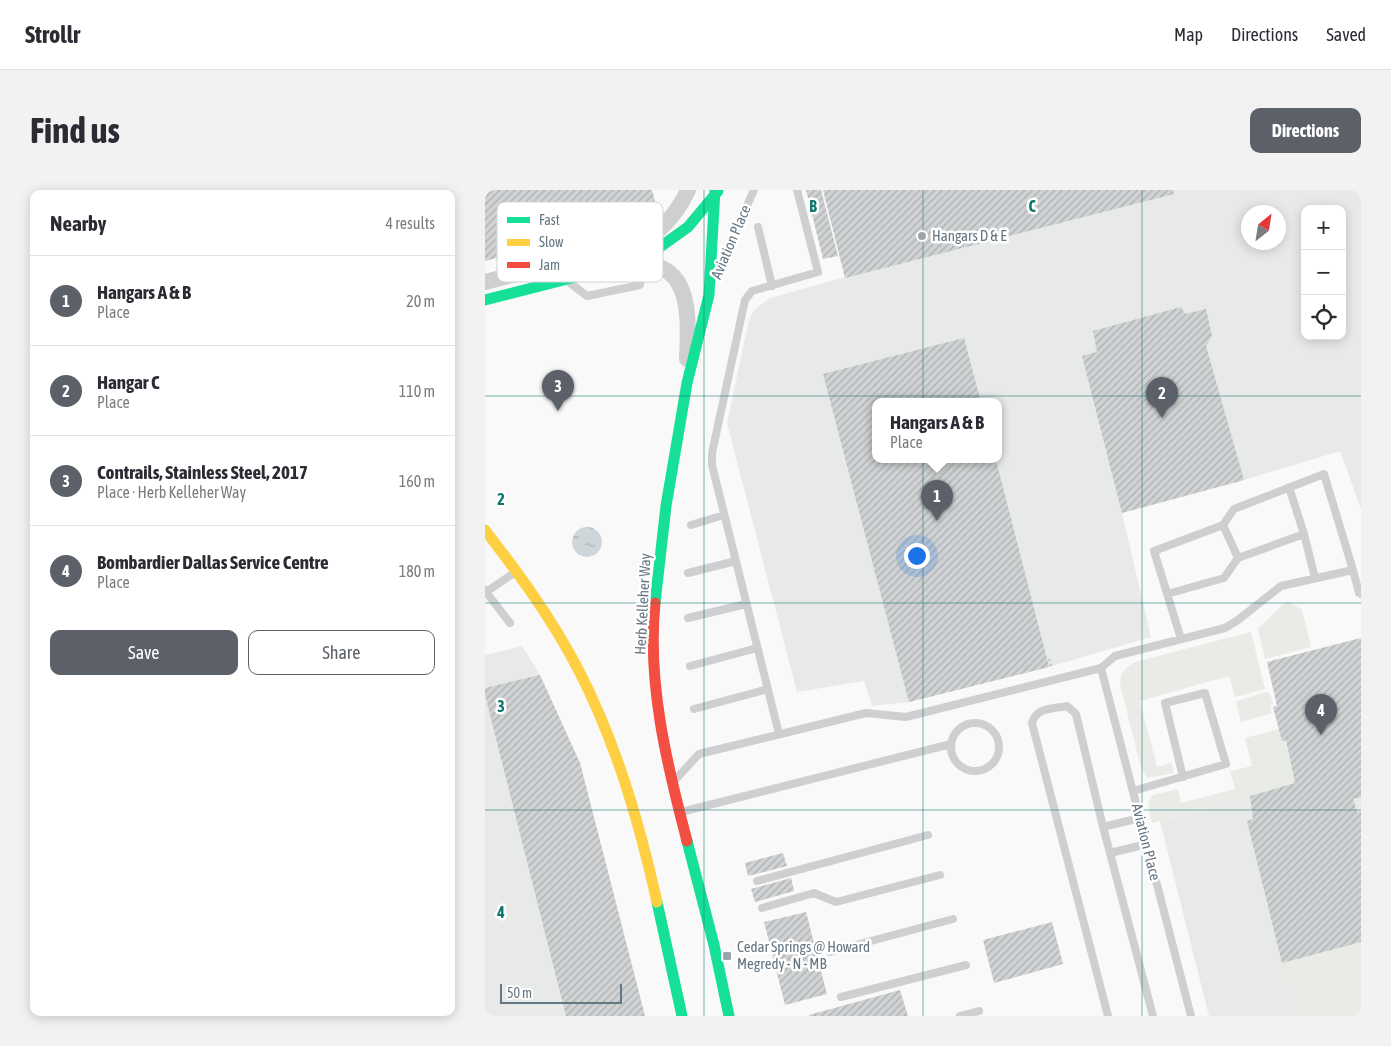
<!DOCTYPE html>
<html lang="en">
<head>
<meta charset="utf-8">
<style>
	:root { --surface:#fff; --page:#f2f2f3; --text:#2b2b33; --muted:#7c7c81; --line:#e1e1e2; --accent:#5c6169 }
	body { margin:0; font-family:"Asap Condensed",sans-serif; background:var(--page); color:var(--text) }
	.controls { position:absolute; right:15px; top:15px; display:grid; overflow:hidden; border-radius:10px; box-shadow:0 2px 12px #0003 }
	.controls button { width:45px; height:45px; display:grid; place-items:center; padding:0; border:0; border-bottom:1px solid var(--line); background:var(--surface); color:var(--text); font:25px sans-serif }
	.compass { position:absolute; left:756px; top:15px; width:45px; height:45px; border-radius:50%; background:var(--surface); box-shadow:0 2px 12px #0003; rotate:30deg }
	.scale { position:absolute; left:15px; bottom:12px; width:122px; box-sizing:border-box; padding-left:5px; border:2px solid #657683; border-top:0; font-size:14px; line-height:18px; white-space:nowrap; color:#657683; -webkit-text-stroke:4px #fff; paint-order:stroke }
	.you { position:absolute; left:431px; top:365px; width:18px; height:18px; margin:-12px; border:4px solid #fff; border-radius:50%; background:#1a73e8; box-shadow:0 0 0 8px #1a73e833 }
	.badge { display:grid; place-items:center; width:32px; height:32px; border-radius:50%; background:var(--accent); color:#fff; font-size:16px; font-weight:700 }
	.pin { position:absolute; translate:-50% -41px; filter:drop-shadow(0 1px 2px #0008) }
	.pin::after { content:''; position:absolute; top:26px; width:18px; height:15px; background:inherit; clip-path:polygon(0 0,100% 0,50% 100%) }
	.popup { position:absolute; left:387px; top:208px; width:130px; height:65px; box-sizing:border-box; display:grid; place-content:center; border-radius:10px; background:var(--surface); filter:drop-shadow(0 1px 4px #0005); font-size:16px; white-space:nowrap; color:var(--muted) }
	.popup b { font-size:19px; color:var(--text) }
	.popup::after { content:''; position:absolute; left:50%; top:100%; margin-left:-10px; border:10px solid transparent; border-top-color:var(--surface) }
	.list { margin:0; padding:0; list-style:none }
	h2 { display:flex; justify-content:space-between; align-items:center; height:65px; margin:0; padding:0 20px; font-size:21px }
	h2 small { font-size:16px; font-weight:400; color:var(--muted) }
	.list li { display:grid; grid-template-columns:32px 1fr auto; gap:15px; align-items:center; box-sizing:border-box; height:90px; padding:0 20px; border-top:1px solid var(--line) }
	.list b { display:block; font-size:19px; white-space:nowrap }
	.list p { margin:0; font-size:16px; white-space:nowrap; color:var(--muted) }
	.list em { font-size:16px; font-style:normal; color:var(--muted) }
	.actions { display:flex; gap:10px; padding:15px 20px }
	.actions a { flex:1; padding:11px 0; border:1px solid var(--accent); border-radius:10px; text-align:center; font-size:18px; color:var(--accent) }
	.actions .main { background:var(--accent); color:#fff }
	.icon { flex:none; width:28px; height:28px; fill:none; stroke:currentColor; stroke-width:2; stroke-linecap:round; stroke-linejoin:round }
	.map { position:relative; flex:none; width:876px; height:826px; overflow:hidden; border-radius:10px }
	header { display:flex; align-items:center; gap:30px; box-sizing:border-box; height:70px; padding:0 25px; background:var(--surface); border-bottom:1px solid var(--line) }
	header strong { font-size:24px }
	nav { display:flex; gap:28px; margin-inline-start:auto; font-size:18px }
	.intro { display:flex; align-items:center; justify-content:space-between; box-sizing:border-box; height:120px; padding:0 30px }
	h1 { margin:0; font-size:35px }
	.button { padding:12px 22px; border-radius:10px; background:var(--accent); color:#fff; font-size:18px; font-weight:700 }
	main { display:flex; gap:30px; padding:0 30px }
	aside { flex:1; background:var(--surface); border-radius:10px; box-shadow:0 2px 12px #0003 }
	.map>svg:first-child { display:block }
	.built { fill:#e8e9e9; fill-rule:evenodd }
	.grass { fill:#e8ebe6 }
	.water { fill:url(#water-ripples) }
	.building { fill:url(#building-hatch) }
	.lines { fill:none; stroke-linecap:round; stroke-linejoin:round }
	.path { stroke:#cbcccd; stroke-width:3; stroke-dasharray:2.5 2.5; stroke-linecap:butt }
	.lane { stroke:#cecfd0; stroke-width:8 }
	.street { stroke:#cecfd0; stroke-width:16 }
	.fast { stroke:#16e098; stroke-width:11 }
	.slow { stroke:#ffcf43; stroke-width:11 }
	.jam { stroke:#f24e42; stroke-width:11 }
	.grid { fill:none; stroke:#0f766e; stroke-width:1; stroke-opacity:0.55 }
	.poi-dot { fill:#99a4ac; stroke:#fff; stroke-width:2 }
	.labels { text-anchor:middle; stroke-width:5; stroke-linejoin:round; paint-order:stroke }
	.poi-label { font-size:15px; fill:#657683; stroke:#fff; text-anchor:start }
	.street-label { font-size:15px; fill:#657683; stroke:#fff }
	.key { fill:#fff; stroke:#d1d6da; stroke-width:1 }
	.key-label { font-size:14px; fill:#657683 }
	.grid-label { font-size:16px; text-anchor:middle; font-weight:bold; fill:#0f766e; stroke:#fff; stroke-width:5; stroke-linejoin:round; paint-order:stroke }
</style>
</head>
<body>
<header>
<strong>Strollr</strong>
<nav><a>Map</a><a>Directions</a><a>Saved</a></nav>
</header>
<div class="intro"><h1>Find us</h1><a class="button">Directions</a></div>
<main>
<aside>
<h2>Nearby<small>4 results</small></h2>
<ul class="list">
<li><span class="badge">1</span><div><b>Hangars A &amp; B</b><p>Place</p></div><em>20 m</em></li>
<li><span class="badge">2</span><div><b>Hangar C</b><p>Place</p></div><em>110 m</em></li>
<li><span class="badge">3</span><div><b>Contrails, Stainless Steel, 2017</b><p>Place · Herb Kelleher Way</p></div><em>160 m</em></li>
<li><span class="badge">4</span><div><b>Bombardier Dallas Service Centre</b><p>Place</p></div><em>180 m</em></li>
</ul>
<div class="actions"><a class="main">Save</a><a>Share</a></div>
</aside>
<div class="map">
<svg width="876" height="826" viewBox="0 0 876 826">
	<defs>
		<pattern id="water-ripples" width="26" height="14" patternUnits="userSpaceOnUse" patternTransform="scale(1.25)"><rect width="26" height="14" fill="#ced6d9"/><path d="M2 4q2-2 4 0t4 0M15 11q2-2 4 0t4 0" fill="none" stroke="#abb2b5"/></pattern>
		<pattern id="building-hatch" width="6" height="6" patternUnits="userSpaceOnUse" patternTransform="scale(1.25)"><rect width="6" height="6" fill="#d0d2d3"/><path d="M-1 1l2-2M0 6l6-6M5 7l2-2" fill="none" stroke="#acafb1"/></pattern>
	</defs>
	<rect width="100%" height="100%" fill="#f9f9f9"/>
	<!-- built -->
	<path class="built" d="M338 0H876V319L855 261 759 290 637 323 666 447 564 477 424 512 387 516 379 491 312 502 242 233 264 130 268 121 285 108 360 87ZM820 19H857V146H820ZM764 22H794V52H764ZM391 212H513V270H391Z
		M876 448V826H724L675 631 810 593 801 550 797 551 788 517 792 515 782 472Z
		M37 456 55 485 95 573 160 826H0V465Z"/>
	<!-- grass -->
	<path class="grass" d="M803 411 817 420 826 457 780 469 773 439 797 415Z
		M766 442 780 499 750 507 744 486 655 511 672 577 686 573 689 583 662 588 655 574 635 494C635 482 641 478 650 472Z
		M782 502 785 503 788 514 785 515 787 523 756 532 751 511Z
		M794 539 797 550H801L810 593 667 633 663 613 668 605 693 599 696 613 750 599 745 581 767 576 760 548Z
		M876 752V826H811L797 773Z"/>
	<!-- water -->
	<path class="water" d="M87 352a15 15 0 1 1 30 0a15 15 0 1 1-30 0Z"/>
	<!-- building -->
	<path class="building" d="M0 0H167L171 15 163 29 0 71Z
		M321 0H336L353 66 338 69Z
		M338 0H688L689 4 360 88Z
		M696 117 700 124 721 119 727 146 721 156 759 290 637 323 597 166 612 162 608 141Z
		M479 148 496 212H391V270H511L564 477 424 512 338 184Z
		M876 448V607L868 609 872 622 876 621V752L797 773 762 631 768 629 765 606 810 593 801 550 797 551 788 517 792 516 782 472Z
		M55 485 95 573 160 826H81L0 505V498Z
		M298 663 302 676 263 686 260 673Z
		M306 688 309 701 270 712 266 699Z
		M321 722 342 804 300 815 279 732Z
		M567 732 578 774 509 793 498 750Z
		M415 800 423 826H324V825Z"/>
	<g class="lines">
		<!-- path -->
		<path class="path" d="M564 469 567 479"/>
		<!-- lane -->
		<path class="lane" d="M273 37 287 96
			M233 82 269 0
			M85 93 102 106 155 95 157 72
			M804 297 819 344
			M206 335 239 325
			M738 335 753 368 819 344 830 388
			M868 380 874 403 876 404
			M203 383 251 371
			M0 400 1 402 29 383
			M1 402 25 433
			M682 404 739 388 753 368
			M203 428 261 414
			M205 476 272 458
			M616 478 706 826
			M209 519 283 499
			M466 557a24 24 0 1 1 48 0a24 24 0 1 1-48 0Z
			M294 544 227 275V263L260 110 267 101 333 82 312 0
			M190 590 214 564 381 523 421 527 616 478 630 466 740 438 753 430 796 396 868 380 839 284 749 319 738 335 669 361 696 449
			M648 601 741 574 720 503 680 513 698 587
			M196 622 466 554
			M618 637 625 663
			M662 654 625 663 668 826
			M272 691 443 645
			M277 718 329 703 351 712 455 685
			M345 762 468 729
			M356 807 481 775
			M475 826 494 821
			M623 826 547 533C551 517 568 519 582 516L591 524 618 637 655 628"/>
		<!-- street -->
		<path class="street" d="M157 70C165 74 175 76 182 81 207 97 203 143 202 169
			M0 92 161 50C180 37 193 22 203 0"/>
		<!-- fast -->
		<path class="fast" d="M0 110 157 70 203 37 233 1
			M170 413 181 316 202 193 224 105 230 0
			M202 651 229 755 244 826
			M172 712 197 826"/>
		<!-- slow -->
		<path class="slow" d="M0 340C34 384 67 429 93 479 131 552 154 632 172 712"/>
		<!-- jam -->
		<path class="jam" d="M170 413C162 493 182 575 202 651"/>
	</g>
	<!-- grid -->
	<path class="grid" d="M219 0V826M438 0V826M657 0V826M0 206H876M0 413H876M0 620H876"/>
	<!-- markers -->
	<g class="poi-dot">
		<circle cx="437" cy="46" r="5"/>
		<rect x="237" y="761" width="10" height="10" rx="2.5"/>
	</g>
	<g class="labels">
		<!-- poi labels -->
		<g class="poi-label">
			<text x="447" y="51">Hangars D &amp; E</text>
			<text x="252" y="762">Cedar Springs @ Howard<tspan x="252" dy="17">Megredy - N - MB</tspan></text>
		</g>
		<!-- street labels -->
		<g class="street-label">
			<text transform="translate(246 52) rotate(-67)" y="5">Aviation Place</text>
			<text transform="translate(158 414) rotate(-87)" y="5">Herb Kelleher Way</text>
			<text transform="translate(661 652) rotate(76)" y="5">Aviation Place</text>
		</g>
	</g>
	<!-- legend -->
	<rect x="12" y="12" width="166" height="80" rx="8" class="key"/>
	<rect x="22" y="27" width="23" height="6" fill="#16e098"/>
	<rect x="22" y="49" width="23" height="7" fill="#ffcf43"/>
	<rect x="22" y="72" width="23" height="6" fill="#f24e42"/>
	<g class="key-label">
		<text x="54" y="35">Fast</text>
		<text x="54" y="57">Slow</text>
		<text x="54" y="80">Jam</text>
	</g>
	<g class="grid-label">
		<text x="328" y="22">B</text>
		<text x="547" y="22">C</text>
		<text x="16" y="315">2</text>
		<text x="16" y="522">3</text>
		<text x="16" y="728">4</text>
	</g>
</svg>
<div class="controls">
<button>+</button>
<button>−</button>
<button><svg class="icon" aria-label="locate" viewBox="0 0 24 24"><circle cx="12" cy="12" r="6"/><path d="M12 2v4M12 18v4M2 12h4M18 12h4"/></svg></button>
</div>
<svg class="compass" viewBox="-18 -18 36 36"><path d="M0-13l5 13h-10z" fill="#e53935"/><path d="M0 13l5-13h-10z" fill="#7c7c81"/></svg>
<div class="scale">50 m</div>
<div class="you"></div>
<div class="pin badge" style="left:452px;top:331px">1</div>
<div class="popup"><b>Hangars A &amp; B</b>Place</div>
<div class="pin badge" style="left:677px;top:228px">2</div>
<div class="pin badge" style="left:73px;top:221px">3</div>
<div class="pin badge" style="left:836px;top:545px">4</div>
</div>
</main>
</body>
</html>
